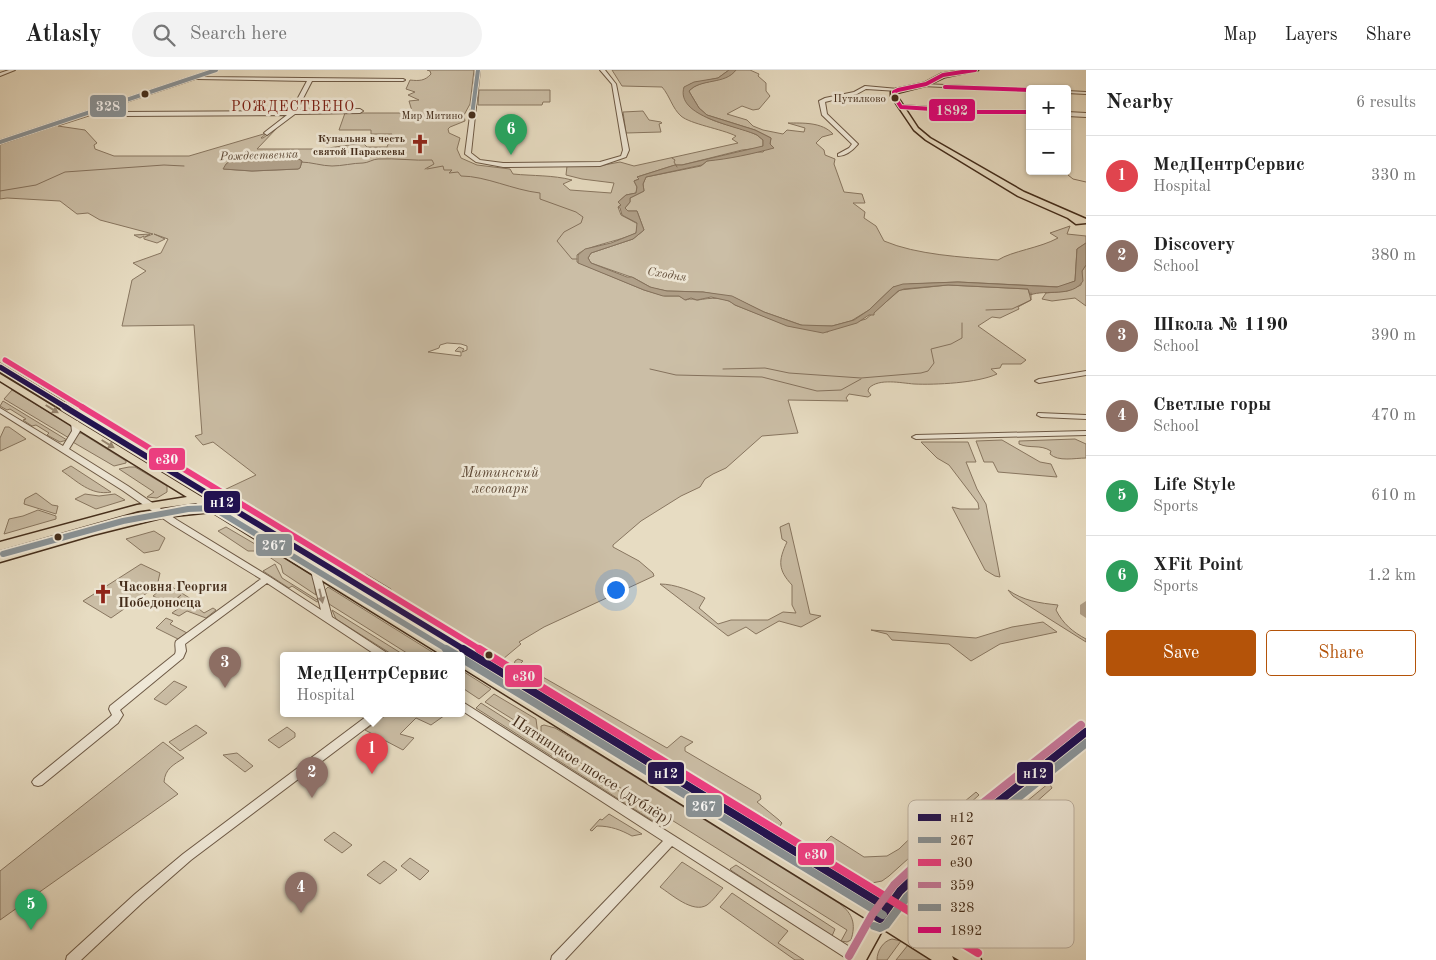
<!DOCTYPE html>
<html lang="en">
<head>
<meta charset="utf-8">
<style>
	:root { --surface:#fff; --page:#f2f2f2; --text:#222; --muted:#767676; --line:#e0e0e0; --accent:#b45309 }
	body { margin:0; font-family:"Old Standard TT",serif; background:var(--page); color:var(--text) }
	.controls { position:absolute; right:15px; top:15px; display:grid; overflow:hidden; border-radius:5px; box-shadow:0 1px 4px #0004 }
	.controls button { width:45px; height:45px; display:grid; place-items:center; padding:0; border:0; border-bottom:1px solid var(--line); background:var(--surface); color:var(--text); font:25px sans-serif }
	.you { position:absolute; left:615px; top:519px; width:18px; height:18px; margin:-12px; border:4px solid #fff; border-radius:50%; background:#1a73e8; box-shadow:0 0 0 8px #1a73e833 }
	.badge { display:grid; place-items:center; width:32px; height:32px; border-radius:50%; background:var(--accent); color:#fff; font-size:16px; font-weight:700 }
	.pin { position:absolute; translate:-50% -41px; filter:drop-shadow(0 1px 2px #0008) }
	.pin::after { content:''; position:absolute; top:26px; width:18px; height:15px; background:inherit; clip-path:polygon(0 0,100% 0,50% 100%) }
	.popup { position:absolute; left:280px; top:582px; width:185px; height:65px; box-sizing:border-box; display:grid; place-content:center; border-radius:5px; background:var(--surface); filter:drop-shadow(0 1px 4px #0005); font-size:16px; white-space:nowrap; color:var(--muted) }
	.popup b { font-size:19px; color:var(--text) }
	.popup::after { content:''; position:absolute; left:50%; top:100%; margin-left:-10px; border:10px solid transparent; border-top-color:var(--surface) }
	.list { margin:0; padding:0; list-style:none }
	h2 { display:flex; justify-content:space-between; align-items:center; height:65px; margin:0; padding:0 20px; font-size:21px }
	h2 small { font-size:16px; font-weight:400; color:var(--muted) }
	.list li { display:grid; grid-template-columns:32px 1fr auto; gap:15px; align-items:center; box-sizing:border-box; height:80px; padding:0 20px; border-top:1px solid var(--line) }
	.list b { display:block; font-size:19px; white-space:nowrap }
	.list p { margin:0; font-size:16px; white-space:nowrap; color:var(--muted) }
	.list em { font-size:16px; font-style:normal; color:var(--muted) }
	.actions { display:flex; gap:10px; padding:15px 20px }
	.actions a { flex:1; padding:11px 0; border:1px solid var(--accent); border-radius:5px; text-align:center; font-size:18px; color:var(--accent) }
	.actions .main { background:var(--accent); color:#fff }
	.icon { flex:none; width:28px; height:28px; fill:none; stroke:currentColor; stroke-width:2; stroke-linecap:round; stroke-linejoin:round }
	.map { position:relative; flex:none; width:1086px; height:890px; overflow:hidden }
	header { display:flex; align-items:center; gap:30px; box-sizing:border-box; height:70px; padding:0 25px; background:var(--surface); border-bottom:1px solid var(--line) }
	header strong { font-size:24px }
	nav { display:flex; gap:28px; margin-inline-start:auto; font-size:18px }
	.search { width:350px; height:45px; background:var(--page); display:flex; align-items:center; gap:12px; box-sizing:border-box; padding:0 18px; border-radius:28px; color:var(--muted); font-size:19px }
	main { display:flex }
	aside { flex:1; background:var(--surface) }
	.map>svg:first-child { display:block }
	.green { fill:#cbbea6; stroke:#887660; fill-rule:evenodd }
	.water { fill:#b0a089; stroke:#85725d }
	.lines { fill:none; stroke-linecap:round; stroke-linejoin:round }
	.stream { stroke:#85725d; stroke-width:1 }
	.river { fill:#b0a089; fill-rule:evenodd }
	.minor-casing { stroke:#6d5945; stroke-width:2 }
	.major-casing { stroke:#442d1b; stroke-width:3 }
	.minor { fill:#efe8d7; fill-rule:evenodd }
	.major { fill:#e7dcc2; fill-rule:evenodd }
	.bus-1-far2-casing { stroke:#efe8d7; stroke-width:8 }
	.bus-1-far1-casing { stroke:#efe8d7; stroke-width:10 }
	.bus-1-casing { stroke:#efe8d7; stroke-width:12 }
	.bus-2-far1-casing { stroke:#efe8d7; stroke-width:10 }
	.bus-2-casing { stroke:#efe8d7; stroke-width:12 }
	.bus-3-far2-casing { stroke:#efe8d7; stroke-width:8 }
	.bus-3-far1-casing { stroke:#efe8d7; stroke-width:10 }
	.bus-3-casing { stroke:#efe8d7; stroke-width:12 }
	.bus-4-casing { stroke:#efe8d7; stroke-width:12 }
	.bus-5-casing { stroke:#efe8d7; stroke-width:6 }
	.bus-6-casing { stroke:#efe8d7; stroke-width:6 }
	.bus-1-far2 { stroke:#1f1051; stroke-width:5 }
	.bus-1-far1 { stroke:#1f1051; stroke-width:6 }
	.bus-1 { stroke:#1f1051; stroke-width:8 }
	.bus-2-far1 { stroke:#899398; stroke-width:6 }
	.bus-2 { stroke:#899398; stroke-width:8 }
	.bus-3-far2 { stroke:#f13d84; stroke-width:5 }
	.bus-3-far1 { stroke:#f13d84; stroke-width:6 }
	.bus-3 { stroke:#f13d84; stroke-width:8 }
	.bus-4 { stroke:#c7799b; stroke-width:8 }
	.bus-5 { stroke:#899398; stroke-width:4 }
	.bus-6 { stroke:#e5007d; stroke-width:4 }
	.oneway { fill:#96846e }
	.oneway2 { fill:#9a8a79 }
	.bus-dot { fill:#442d1b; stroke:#efe8d7; stroke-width:2 }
	.labels { text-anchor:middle; stroke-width:5; stroke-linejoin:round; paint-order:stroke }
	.far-bus-label { font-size:11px; fill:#442d1b; stroke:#efe8d7; text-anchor:end }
	.far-poi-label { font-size:11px; font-weight:bold; fill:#442d1b; stroke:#efe8d7; text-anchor:end }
	.far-water-label { font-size:12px; font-style:italic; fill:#5f4a36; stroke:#efe8d7 }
	.far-quarter-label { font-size:14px; letter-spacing:1px; fill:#7a1f14; stroke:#efe8d7 }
	.park-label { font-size:14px; font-style:italic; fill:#5f4a37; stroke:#efe8d7 }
	.poi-label { font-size:14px; font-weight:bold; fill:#442d1b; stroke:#efe8d7; text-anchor:start }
	.near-street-label { font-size:16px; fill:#442d1b; stroke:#efe8d7 }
	.key { fill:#efe8d7; stroke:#bcb09f; stroke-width:1 }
	.key-label { font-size:14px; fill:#442d1b }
	.line-badge { stroke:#efe8d7; stroke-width:2 }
	.badge-label { font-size:14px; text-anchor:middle; font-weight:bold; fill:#fff }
</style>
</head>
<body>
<header>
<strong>Atlasly</strong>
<div class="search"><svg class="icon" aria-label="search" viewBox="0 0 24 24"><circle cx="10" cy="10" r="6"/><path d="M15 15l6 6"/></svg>Search here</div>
<nav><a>Map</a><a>Layers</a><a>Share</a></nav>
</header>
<main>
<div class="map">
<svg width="1086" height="890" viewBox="0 0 1086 890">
	<rect width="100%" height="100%" fill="#e7dcc2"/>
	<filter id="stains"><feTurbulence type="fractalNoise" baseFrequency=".004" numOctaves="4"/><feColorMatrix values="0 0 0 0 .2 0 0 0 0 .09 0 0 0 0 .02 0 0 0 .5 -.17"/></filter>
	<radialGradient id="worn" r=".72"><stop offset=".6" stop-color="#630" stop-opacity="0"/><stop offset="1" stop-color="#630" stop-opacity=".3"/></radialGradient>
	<!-- green -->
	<path class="green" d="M427 0H474L470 34 464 45 465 51 450 57 448 59 449 63 460 68 457 79 461 88 477 95 510 99 513 104C533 106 553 105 572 110L563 114 570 120 611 123 614 113 582 109 566 105 567 96 604 95 620 92 634 96 738 73 732 69 736 66C722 59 690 54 681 46 672 38 670 26 662 17L622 16 612 0H729L718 8 690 14 685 24C698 55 730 52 757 65L763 70V76L760 78 742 80 682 95H675L637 107 639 109 634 111 637 117 636 123 626 125 618 132 622 134 618 137 621 145 638 154 636 163C621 171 585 176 577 185V192L644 220 665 226H679L686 230C691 228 694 230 698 230 709 228 726 226 735 235L789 256 828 262 831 259 866 249 900 220 948 215 1028 219 1031 230 1018 237 1019 239 1000 248 992 247 978 256 1026 290 1021 294H1002L1000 298 991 299 997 304C978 313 935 315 914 314 901 313 879 308 869 318L868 321 871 325 868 327 849 324 846 328 848 331 788 330 798 363 762 366 726 398 713 404 705 409 700 417 681 426 641 451 613 475V477L639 491 653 503 654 506 544 557 519 572 521 574 503 589 391 521V519L366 504 358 507 301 472 303 471 324 484 326 483 224 420 256 405 213 372 203 375 195 366 202 364 194 255 122 256 132 210 146 201 133 193 161 183 168 169 154 164 165 169 157 173 144 169V166L140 168 134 165 150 164 145 167 153 164 100 150 88 143 77 144 60 131 7 128 0 129V74L91 43 111 45 89 46 58 56 85 60 97 73 94 75 95 79 114 86H189L267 63 261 68H263L277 58 257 79H321L363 73 367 77H387L392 64H371V60H339L345 43H402L412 41 409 31 419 30 408 25 415 22 406 19 410 10C419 11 425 11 431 4L430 1ZM295 87 302 91 300 98 298 99 252 101 224 99 230 91ZM447 273 461 274 467 276V280L462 282 464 279 459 277 455 281 461 282V286L428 282 439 278 440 275Z
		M736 0H750L759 4 758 6 766 13V21L770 26 759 39 753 40 742 36 727 44 747 50 753 56 763 60 783 64 787 60 804 62 805 58 788 53C803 53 822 52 833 64L822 67 816 73 824 80 825 85 835 89 834 94 844 122 862 124 865 133H853L865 142 864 148 876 156 884 171C917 185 962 187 998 190 1012 181 1040 178 1058 168L1050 163 1070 156 1067 164 1086 166V173L1077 179 1075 211 1060 217 958 212 911 214 893 217 869 240 851 251 832 256H804L764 242 735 228 703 222 667 221 652 218 634 208 591 193 588 188 591 183 633 169 644 160 637 141H628L625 138 630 132V128L644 121 643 114 646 107 701 96 707 91 750 82H763L770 74 771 68 755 60 707 45 699 38 690 23 689 21C700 8 724 14 736 0Z
		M479 20H550V32H543L542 35H478Z
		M643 41 649 50 661 52 662 53 659 54 661 62 626 63 623 42Z
		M1086 195V236L1075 228 1052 231 1042 229 1046 223 1067 221 1081 215 1082 201Z
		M12 320 75 358 69 368 4 329Z
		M3 331 67 370 60 372 47 365 49 363 36 355 32 356 23 350 26 349 10 339 7 340 0 336Z
		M5 357H9L26 369 0 381V368Z
		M81 363 126 391V393L114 396 71 371 77 364Z
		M1075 369 1086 374V388C1075 388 1058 392 1050 384L1051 381C1040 374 1030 379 1019 374V371Z
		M1002 370 1040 392 1051 394 1057 407 998 402 993 392H984L976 371Z
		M921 372H968L976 392H966L977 419 986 434 1000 507 995 506 985 500 952 437 960 439H979L978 433 949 395 937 388Z
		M71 396 111 422C91 426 77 411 62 401Z
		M129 397H135L167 416V422L157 428 147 427 154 422 119 399Z
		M36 423 52 435 58 436 56 444 24 434 25 429Z
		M85 424 99 426 115 424 125 430 96 439 75 429Z
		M38 440 56 446V449L4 464 9 449 23 446Z
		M144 441H148L151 444 71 463 0 485V480L70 459Z
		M789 453 810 544 821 546 801 557 779 551 756 564 746 557 728 566 660 514C675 514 692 521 705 528L699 538 718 554 731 550H768L783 542 796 543 792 535V515C778 500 778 491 787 472L782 469 780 457Z
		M226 457 255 474 258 481H248L218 461Z
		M154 461 165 468 159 480 144 483 126 469Z
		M264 475 313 506 316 525 283 503 281 495 262 482Z
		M141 494 160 503 157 516 111 548 83 531Z
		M275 494 282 508 319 531 317 532 292 516 289 518 263 501Z
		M166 515H169L199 534 197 535 200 538 199 539 204 543 213 538 216 540 206 548 187 541 179 546 172 543 179 538 171 534 181 525 170 534 153 526Z
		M328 517 437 585H410L329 534 325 520Z
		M1008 520C1024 531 1039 533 1058 535L1056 540C1063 554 1073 562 1086 569V572L1013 526Z
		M332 540 404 585H393L336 549Z
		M166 548 173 551 170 554 187 563 178 569 156 558Z
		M1043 552 1057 562 1000 574 971 591 949 574 892 570 887 564 871 560 976 568 1012 557Z
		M518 589 523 591 520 594 667 678 681 666 693 672 685 677V681L760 725 761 729 757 732 779 750 782 753 780 756 514 595 515 591Z
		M461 600 491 619 479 629 461 617Z
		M174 611 187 617 166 635 154 629Z
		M494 624 536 649 538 665 485 632Z
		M481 633 658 746 656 753 476 638Z
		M389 643H448L431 655 416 648 400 664 414 668 403 680 365 660Z
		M196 655 207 663 180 681 169 672Z
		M544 655 555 658 603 687 840 834C853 844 856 854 851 870L847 872 841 871 847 860 541 668V656Z
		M287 657 295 663V667L279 678 268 670Z
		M163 672 184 688C173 695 165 699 164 712L178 724 0 850V801Z
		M237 683 253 696 245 702 223 685Z
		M1049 713 1052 718 1025 742 1033 749 1017 765 1004 750Z
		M976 722 979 725 889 806 882 811 872 813 844 798 819 778 831 766 864 787 887 786 899 779 928 751 953 741Z
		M609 744 642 764 632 766C621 760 611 756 597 756L592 761 590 760 600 749 602 750Z
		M997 754 1002 765 993 776 986 779 976 772Z
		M334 762 352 775 342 783 324 770Z
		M410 788 429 801 420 810 401 796Z
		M384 791 397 800 380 814 367 805Z
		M682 792 723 818C718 823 713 831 707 835 693 844 671 824 660 817Z
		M736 795 835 859 832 866 732 801 730 799Z
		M732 823 788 861 778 873 804 890H795L720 837Z
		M892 869 901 871 887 890H877C877 881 883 871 892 869Z
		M908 875 932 890H896Z"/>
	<!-- water -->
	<path class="water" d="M729 0H736C725 15 701 8 689 21L690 23 699 38 707 45 755 60 771 68 770 74 774 78C752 84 729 89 707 91L702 95 646 107 643 114 644 121 630 128V132L625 138 628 141H637L644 160 633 169 591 183 588 188 591 193 627 207H632L650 217 667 221 703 222 732 226 764 242 801 255 832 256 854 250 869 240 893 217 903 214 958 212 1057 217 1075 211 1077 179 1086 173V195L1082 201 1083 211C1072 228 1046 219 1030 225L1028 219 948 215 904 219 898 221 874 243V245H869L857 253 823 263 787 256 735 235 729 231 711 227 697 230 691 228 685 230 679 226H663L644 220 578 193V185L585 179 611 173 636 163 637 153 622 145 620 138 618 137 621 135 618 132 626 125 636 123 637 117 634 111 639 109 637 107 675 95H682L763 76V70L757 65C738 56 675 47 684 17L694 12 718 8Z
		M295 87 302 91 300 98 298 99 252 101 223 99 226 94 230 91Z"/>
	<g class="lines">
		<!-- stream -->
		<path class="stream" d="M672 88 675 90 674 92 677 97
			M301 92C311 92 322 96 332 96 342 96 353 93 363 93 368 93 373 89 378 89 396 88 414 91 432 90L434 94 425 99
			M427 99 443 96 444 100H452L449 103 458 102 461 106C486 106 513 120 540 123V129L576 142 583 147 581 153 564 162 557 171 572 189H577
			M1068 105 1073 109 1086 112
			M0 121 36 115 65 102 164 95 184 96
			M986 240 1012 239 1031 230V223
			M650 299 676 305 762 307 817 321 841 320 861 309
			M723 299 765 298 789 303 861 308 921 303 928 301 934 293 931 279 951 274 962 268V253"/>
		<!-- river -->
		<path class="river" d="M1086 531V548L1080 544V535Z"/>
		<defs>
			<path id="minor" d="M9 0H15L0 6V3Z
				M211 0H218L201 7 403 9 405 10 403 11H312L297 40 360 39 363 41 360 43 295 44 267 65 264 63 265 62 287 45 123 46 92 43 0 74V70ZM195 9H197L307 11 291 41 123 42 99 41Z
				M476 0H480L471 83 480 90 503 93 600 92 621 86 623 80 612 14 600 0H605L616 14 629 80 626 87 600 96 503 97 476 92 465 84Z
				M924 14 1030 19H1031L1030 21 922 16V15Z
				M865 16 898 19 900 20 898 21 866 19 857 24 825 32 827 44 858 74C853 80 846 86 838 86V84L849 78 852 74 822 45 819 31 825 28 854 22Z
				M1067 21 1086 22V24L1067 23Z
				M901 35 978 40H1030V44H978L899 38 898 37Z
				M1067 42 1086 43V47L1067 46Z
				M1086 301V305L1039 313 1035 311 1039 309Z
				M0 338 63 376 72 361 71 353 72 351H78L80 361 69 379 128 416 177 450 270 507 321 540 311 501 313 499H319L332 547 387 583 388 585H376L267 513 185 574 186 581 183 588 120 640 123 645 118 653 42 715 38 716 34 715 32 712 34 709 110 647 112 645 109 639 110 636 175 584C177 580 174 575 176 571L261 509 171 454 122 420 0 343Z
				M1038 343 1086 345V349L1041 347 1037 345Z
				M1086 361V365L916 369 912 367 916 365Z
				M461 631 864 886 865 890H849L672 776 565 890H551L552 886 663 771 461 640Z
				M371 643H383L382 646 191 790 143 832 81 890H66L67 886 135 824 183 784Z"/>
			<path id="major" d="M963 0H978L945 7 928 15 897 23V26L918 58 930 68 1024 122 1086 149V153L1076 154 1068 148 1018 126 926 70 914 60 891 26V22L896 19 924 13 941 4Z
				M0 294 886 829 894 817 978 740 1081 659 1086 657V669L988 748 906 825 898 836 979 885 981 890H959L952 886 954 890H932L883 859 866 890H849L870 851 461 597V587L466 588 792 787 0 301Z
				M0 304 456 582 457 585H442L212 442 165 447 93 465 0 492V484C67 465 133 444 202 437L196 433 138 441 0 480V472L137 435 187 427 0 311Z"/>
		</defs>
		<!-- minor casing -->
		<use href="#minor" class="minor-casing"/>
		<!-- major casing -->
		<use href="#major" class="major-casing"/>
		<!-- minor -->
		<use href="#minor" class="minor"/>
		<!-- major -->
		<use href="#major" class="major"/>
		<defs>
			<path id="bus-1-far2" d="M0 297 67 338"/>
			<path id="bus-1-far1" d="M65 337 465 580"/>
			<path id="bus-1" d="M463 579 888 838
				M878 848 880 849 900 821 983 744 1086 662"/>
			<path id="bus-2-far1" d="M3 484 123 451 188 439 213 438 448 580"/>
			<path id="bus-2" d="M446 579 456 585
				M461 588 883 845
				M874 856 880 858 886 855 907 827 989 751 1086 673"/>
			<path id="bus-3-far2" d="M5 290 84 338"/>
			<path id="bus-3-far1" d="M82 337 481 580"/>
			<path id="bus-3" d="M479 579 978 883"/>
			<path id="bus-4" d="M849 886 872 845 894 815 978 737 1081 655"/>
			<path id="bus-5" d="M472 45 478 0
				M0 72 216 0"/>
			<path id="bus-6" d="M975 0 943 5 926 14 898 20 894 22V26L901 37 978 42H1030
				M945 17 1030 20"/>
		</defs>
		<!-- bus-1-far2 casing -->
		<use href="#bus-1-far2" class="bus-1-far2-casing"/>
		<!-- bus-1-far1 casing -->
		<use href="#bus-1-far1" class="bus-1-far1-casing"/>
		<!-- bus-1 casing -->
		<use href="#bus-1" class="bus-1-casing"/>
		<!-- bus-2-far1 casing -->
		<use href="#bus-2-far1" class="bus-2-far1-casing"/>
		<!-- bus-2 casing -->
		<use href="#bus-2" class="bus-2-casing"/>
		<!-- bus-3-far2 casing -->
		<use href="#bus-3-far2" class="bus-3-far2-casing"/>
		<!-- bus-3-far1 casing -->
		<use href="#bus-3-far1" class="bus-3-far1-casing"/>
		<!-- bus-3 casing -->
		<use href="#bus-3" class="bus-3-casing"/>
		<!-- bus-4 casing -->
		<use href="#bus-4" class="bus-4-casing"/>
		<!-- bus-5 casing -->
		<use href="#bus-5" class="bus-5-casing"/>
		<!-- bus-6 casing -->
		<use href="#bus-6" class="bus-6-casing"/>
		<!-- bus-1-far2 -->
		<use href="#bus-1-far2" class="bus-1-far2"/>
		<!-- bus-1-far1 -->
		<use href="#bus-1-far1" class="bus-1-far1"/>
		<!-- bus-1 -->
		<use href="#bus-1" class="bus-1"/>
		<!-- bus-2-far1 -->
		<use href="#bus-2-far1" class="bus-2-far1"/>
		<!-- bus-2 -->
		<use href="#bus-2" class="bus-2"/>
		<!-- bus-3-far2 -->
		<use href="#bus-3-far2" class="bus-3-far2"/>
		<!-- bus-3-far1 -->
		<use href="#bus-3-far1" class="bus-3-far1"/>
		<!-- bus-3 -->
		<use href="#bus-3" class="bus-3"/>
		<!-- bus-4 -->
		<use href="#bus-4" class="bus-4"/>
		<!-- bus-5 -->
		<use href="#bus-5" class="bus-5"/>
		<!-- bus-6 -->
		<use href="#bus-6" class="bus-6"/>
	</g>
	<!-- one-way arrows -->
	<defs><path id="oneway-solid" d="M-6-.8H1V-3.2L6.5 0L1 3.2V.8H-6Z" transform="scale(1.25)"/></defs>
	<g class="oneway">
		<use href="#oneway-solid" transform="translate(52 339) rotate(32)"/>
		<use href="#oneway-solid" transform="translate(108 374) rotate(32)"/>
	</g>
	<use class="oneway2" href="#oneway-solid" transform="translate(321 526) rotate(77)"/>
	<!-- icons -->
	<defs>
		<symbol id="church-bare" viewBox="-9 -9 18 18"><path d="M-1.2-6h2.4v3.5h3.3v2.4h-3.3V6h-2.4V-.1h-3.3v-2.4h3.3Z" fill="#8f2418" stroke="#efe8d7" stroke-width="2.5" paint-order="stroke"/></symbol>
	</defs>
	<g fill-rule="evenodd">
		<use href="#church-bare" x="406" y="60" width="28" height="28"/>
		<use href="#church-bare" x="89" y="510" width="28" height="28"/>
	</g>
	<!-- markers -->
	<g class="bus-dot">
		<circle cx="145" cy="24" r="4.5"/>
		<circle cx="895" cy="28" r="4.5"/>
		<circle cx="472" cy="45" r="4.5"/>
		<circle cx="58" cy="467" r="4.5"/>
		<circle cx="489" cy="585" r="4.5"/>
	</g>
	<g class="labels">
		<!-- far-bus labels -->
		<g class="far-bus-label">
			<text x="886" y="32">Путилково</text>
			<text x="463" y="49">Мир Митино</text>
		</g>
		<!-- far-poi labels -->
		<g class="far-poi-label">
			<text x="405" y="72">Купальня в честь<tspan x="405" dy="13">святой Параскевы</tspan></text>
		</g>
		<!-- far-water labels -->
		<g class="far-water-label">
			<text transform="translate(259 85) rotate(-2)" y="4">Рождественка</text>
			<text transform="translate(667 204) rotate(9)" y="4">Сходня</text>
		</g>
		<!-- far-quarter labels -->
		<g class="far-quarter-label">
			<text x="293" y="41">РОЖДЕСТВЕНО</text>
		</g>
		<!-- park labels -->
		<g class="park-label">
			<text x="500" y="407">Митинский<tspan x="500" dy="16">лесопарк</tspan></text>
		</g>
		<!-- poi labels -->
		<g class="poi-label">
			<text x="118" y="521">Часовня Георгия<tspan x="118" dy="16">Победоносца</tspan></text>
		</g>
		<!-- near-street labels -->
		<g class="near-street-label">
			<text transform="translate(593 700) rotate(33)" y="6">Пятницкое шоссе (дублёр)</text>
		</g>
	</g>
	<!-- legend -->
	<rect x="908" y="730" width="166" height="148" rx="8" class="key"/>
	<rect x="918" y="744" width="23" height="7" fill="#1f1051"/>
	<rect x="918" y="767" width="23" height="6" fill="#899398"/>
	<rect x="918" y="789" width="23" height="7" fill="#f13d84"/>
	<rect x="918" y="812" width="23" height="6" fill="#c7799b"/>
	<rect x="918" y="834" width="23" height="7" fill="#899398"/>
	<rect x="918" y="857" width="23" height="6" fill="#e5007d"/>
	<g class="key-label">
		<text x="950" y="752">н12</text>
		<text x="950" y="775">267</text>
		<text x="950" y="797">е30</text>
		<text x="950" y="820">359</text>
		<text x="950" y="842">328</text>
		<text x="950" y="865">1892</text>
	</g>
	<g class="line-badge">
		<rect x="89" y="24" width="38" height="24" rx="5" fill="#899398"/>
		<rect x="928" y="28" width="48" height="24" rx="5" fill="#e5007d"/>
		<rect x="148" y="377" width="38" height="24" rx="5" fill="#f13d84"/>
		<rect x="203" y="420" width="38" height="24" rx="5" fill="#1f1051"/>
		<rect x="255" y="463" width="38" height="24" rx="5" fill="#899398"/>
		<rect x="504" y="594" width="39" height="24" rx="5" fill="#f13d84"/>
		<rect x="647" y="691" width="38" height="24" rx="5" fill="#1f1051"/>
		<rect x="1016" y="691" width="38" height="24" rx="5" fill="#1f1051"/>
		<rect x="685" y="724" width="38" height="24" rx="5" fill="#899398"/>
		<rect x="797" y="772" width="38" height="24" rx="5" fill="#f13d84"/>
	</g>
	<g class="badge-label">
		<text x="108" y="41">328</text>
		<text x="952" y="45">1892</text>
		<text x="167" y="394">е30</text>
		<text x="222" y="437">н12</text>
		<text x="274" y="480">267</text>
		<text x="524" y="611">е30</text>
		<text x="666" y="708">н12</text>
		<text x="1035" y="708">н12</text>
		<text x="704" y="741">267</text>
		<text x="816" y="789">е30</text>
	</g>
	<rect width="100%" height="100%" filter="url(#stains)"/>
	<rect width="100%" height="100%" fill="url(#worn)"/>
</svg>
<div class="controls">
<button>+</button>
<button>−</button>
</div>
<div class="you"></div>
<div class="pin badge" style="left:372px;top:704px;background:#e0444e">1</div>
<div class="popup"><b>МедЦентрСервис</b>Hospital</div>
<div class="pin badge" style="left:312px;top:728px;background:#8d6e63">2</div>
<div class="pin badge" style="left:225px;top:618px;background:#8d6e63">3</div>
<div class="pin badge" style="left:301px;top:843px;background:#8d6e63">4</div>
<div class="pin badge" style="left:31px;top:860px;background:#2e9e5b">5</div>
<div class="pin badge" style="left:511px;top:85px;background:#2e9e5b">6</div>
</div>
<aside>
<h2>Nearby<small>6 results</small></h2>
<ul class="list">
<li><span class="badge" style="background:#e0444e">1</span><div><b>МедЦентрСервис</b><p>Hospital</p></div><em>330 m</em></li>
<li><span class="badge" style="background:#8d6e63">2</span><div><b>Discovery</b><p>School</p></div><em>380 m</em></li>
<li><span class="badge" style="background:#8d6e63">3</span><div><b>Школа № 1190</b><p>School</p></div><em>390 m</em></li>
<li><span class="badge" style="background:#8d6e63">4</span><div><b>Светлые горы</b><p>School</p></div><em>470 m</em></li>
<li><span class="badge" style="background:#2e9e5b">5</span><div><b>Life Style</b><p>Sports</p></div><em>610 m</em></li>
<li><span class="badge" style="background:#2e9e5b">6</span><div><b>XFit Point</b><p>Sports</p></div><em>1.2 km</em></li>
</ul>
<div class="actions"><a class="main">Save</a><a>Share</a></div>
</aside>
</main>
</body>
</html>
